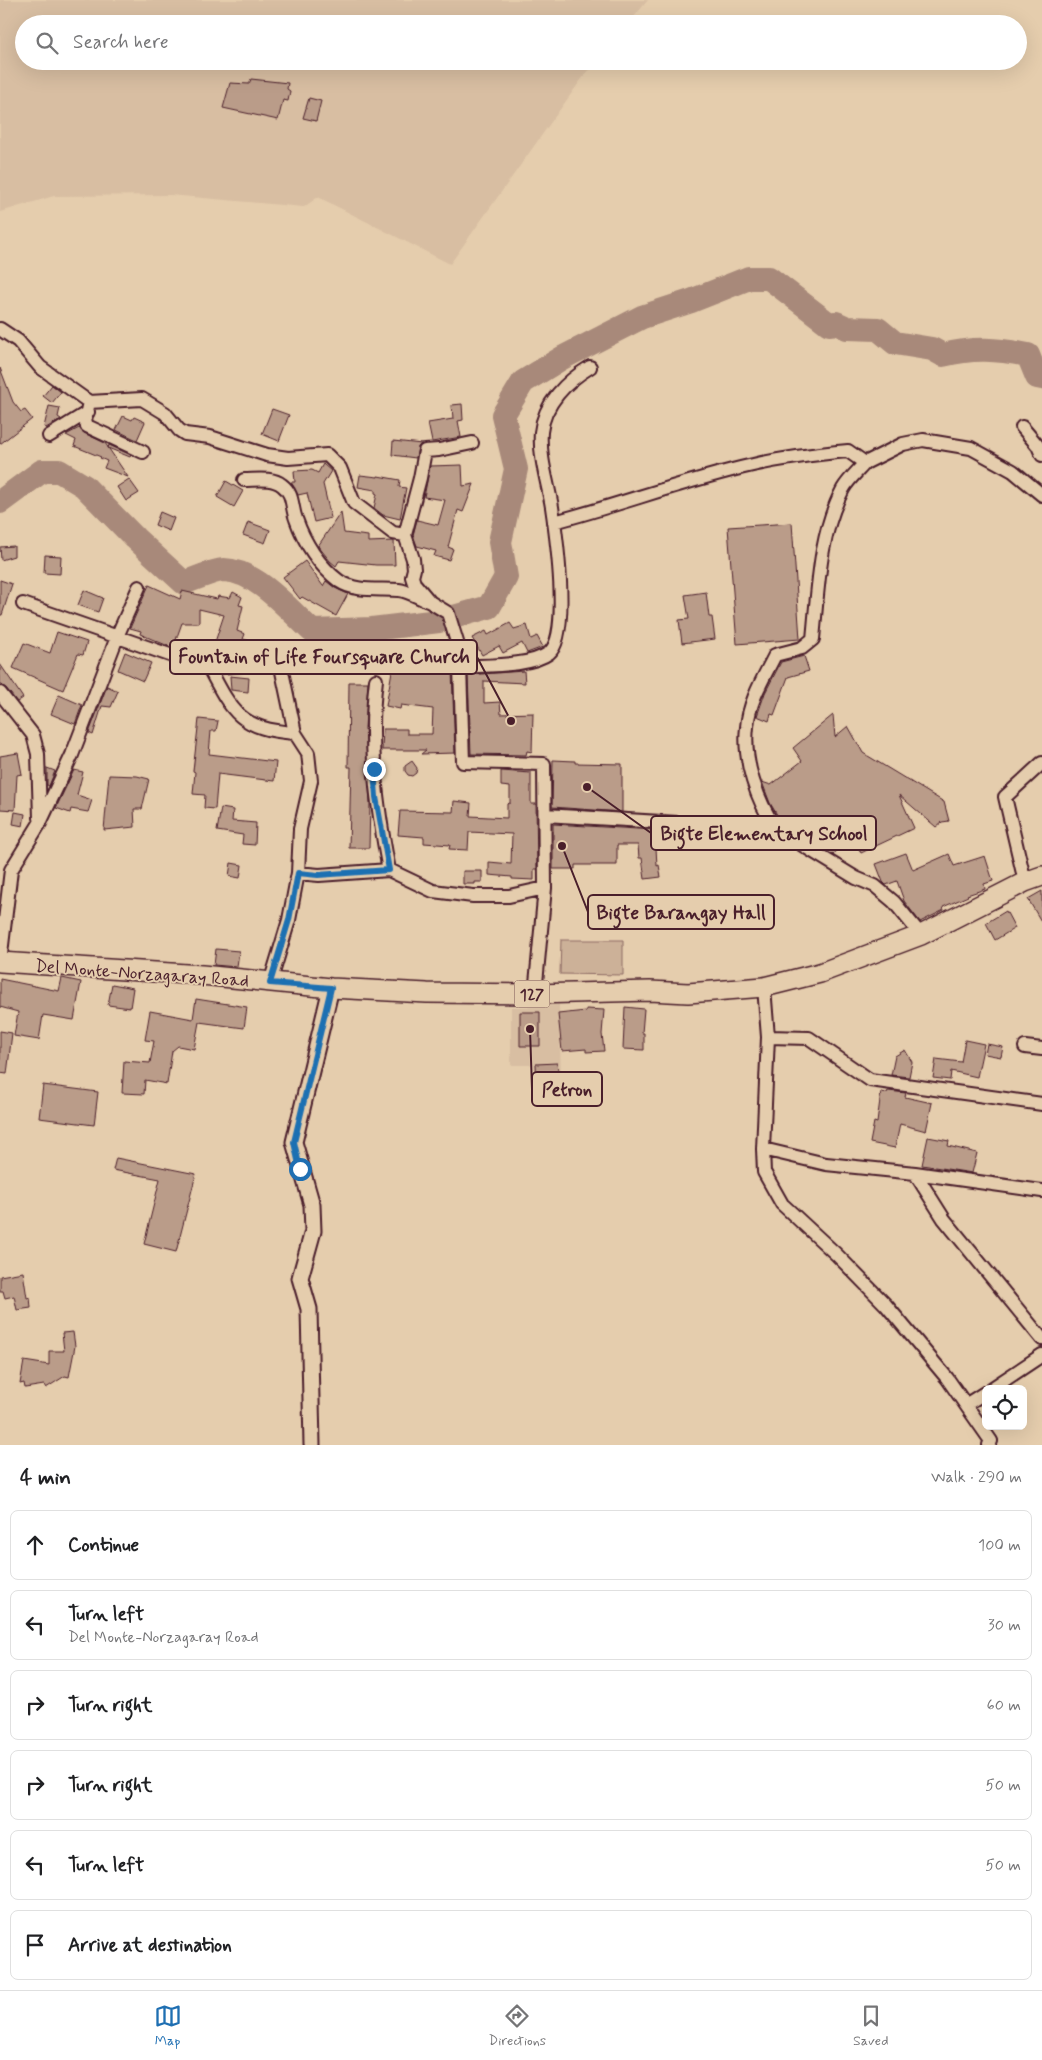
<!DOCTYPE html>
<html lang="en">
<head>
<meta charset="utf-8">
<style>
	:root { --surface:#fff; --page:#f6f6f6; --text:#202124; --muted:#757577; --line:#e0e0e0; --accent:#1f6fb2 }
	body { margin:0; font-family:Mynerve,sans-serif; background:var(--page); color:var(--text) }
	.controls { position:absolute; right:15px; bottom:15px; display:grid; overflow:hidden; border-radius:8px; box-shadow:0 5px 20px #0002 }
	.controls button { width:45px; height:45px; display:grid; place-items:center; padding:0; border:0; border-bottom:1px solid var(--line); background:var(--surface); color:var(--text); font:25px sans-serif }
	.stop { position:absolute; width:15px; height:15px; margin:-11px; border:4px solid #1f6fb2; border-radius:50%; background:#fff }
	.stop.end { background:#1f6fb2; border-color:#fff; box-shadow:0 1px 5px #0008 }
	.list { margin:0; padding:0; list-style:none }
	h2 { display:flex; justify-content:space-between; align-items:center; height:65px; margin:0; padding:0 20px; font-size:21px }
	h2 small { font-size:16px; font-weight:400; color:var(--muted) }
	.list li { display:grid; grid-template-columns:32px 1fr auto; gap:15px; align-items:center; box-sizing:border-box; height:70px; margin:0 10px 10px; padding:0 10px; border:1px solid var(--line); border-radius:8px }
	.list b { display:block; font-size:19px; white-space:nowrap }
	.list p { margin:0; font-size:16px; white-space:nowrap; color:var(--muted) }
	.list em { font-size:16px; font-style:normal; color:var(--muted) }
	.icon { flex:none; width:28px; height:28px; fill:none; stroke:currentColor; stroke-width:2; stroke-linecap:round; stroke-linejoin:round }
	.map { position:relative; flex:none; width:1042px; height:1445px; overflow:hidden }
	.search { position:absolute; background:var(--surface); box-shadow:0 5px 20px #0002; left:15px; right:15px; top:15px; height:55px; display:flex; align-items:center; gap:12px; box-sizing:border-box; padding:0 18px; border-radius:28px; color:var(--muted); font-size:19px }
	.sheet { height:545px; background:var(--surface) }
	nav { display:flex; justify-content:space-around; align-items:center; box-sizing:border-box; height:70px; border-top:1px solid var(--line); background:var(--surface); font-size:14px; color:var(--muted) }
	nav a { display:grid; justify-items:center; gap:2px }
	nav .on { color:var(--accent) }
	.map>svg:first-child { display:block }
	.built { fill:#d8bea2 }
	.green { fill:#ccb198; stroke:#8b6862 }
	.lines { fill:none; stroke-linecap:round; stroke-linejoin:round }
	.river { stroke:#a8897a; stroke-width:24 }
	.building { fill:#ba9c89; stroke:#4a1f2b }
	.minor-casing { stroke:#4a1f2b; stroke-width:16 }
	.tertiary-casing { stroke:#4a1f2b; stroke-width:19 }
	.primary-casing { stroke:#4a1f2b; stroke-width:22 }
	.minor { stroke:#e5cdad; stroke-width:12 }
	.tertiary { stroke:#e5cdad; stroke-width:15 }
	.primary { stroke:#e5cdad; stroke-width:19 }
	.route { stroke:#1f6fb2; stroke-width:6 }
	.labels { text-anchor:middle; stroke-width:4; stroke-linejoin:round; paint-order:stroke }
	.shield { fill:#e5cdad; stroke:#785352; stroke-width:1 }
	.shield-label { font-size:16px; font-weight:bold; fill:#4a1f2b }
	.street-label { font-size:18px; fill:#4a1f2b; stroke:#e5cdad }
	.leader { fill:none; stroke:#4a1f2b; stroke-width:2 }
	.callout-dot { fill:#4a1f2b; stroke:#e5cdad; stroke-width:2 }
	.callout { fill:#e5cdad; stroke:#4a1f2b; stroke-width:2 }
	.callout-label { font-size:19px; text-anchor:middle; font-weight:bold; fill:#4a1f2b }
</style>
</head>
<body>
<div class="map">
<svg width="1042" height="1445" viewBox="0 0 1042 1445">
	<rect width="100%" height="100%" fill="#e5cdad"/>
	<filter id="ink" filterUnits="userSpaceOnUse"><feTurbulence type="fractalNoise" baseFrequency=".02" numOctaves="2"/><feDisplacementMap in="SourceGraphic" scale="10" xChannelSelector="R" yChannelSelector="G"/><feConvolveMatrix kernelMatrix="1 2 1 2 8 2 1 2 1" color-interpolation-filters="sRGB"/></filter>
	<g filter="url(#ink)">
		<!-- built -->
		<path class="built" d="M0 0H648L628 24H24V61H596L581 80 450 264 318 197 304 207 170 195 54 196 0 212Z
			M559 1005 561 1078 532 1088V1065H511V1007Z"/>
		<!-- green -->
		<path class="green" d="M561 940H623V975L560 974Z"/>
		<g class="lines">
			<!-- river -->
			<path class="river" d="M0 502 42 471H59L84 486 135 538 184 583C194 579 215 570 224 570 257 571 289 610 312 631L372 629 439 621 489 607 506 577 500 542 516 469 503 415 523 382 562 358 642 317 691 301 749 278H769L829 324 836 323 847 328 878 329 895 343 932 349 943 355C974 347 997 349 1028 355L1037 377 1042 378"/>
		</g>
		<!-- building -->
		<path class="building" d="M251 79 288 83 287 89 290 91 288 101 283 100 278 120 223 108 230 83 249 84Z
			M309 98 321 101 316 121 303 118Z
			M0 368 13 402 21 412 25 410 32 419 0 444Z
			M52 385 61 392 52 403 43 396Z
			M462 404 463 420 458 421 461 437 432 442 428 423 453 419 452 405Z
			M49 406 60 408 58 417 61 419 46 428 44 427Z
			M272 409 289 415 279 441 262 434Z
			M123 416 132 420 134 417 145 422 137 440 116 430Z
			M79 428 84 433 105 443 128 477 104 468 107 461 100 458 101 457 74 446 76 440 66 435Z
			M393 441 422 444 418 447 416 458 392 455Z
			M109 445 131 455 130 457 108 448Z
			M323 464 331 471 323 484 331 518 314 522 307 493 298 495 291 482H295L294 471 312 470 318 473Z
			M462 465 463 486 474 484 463 512 458 510 448 547 453 549 449 560 434 556 436 551 417 546 413 535 417 520 438 525 445 500 424 497 430 466Z
			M360 475 378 477V476L400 480 399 487 406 488 400 519 383 515 374 508 377 494 375 493V490L358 487Z
			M129 479 139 493 126 501 117 487Z
			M226 481 243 491 234 507 217 497Z
			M160 512 174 518 169 531 155 525Z
			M341 512 344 533 368 536V542L394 541 395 565H376L339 561 336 566 330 561 318 546Z
			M248 522 270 530 265 543 243 535Z
			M792 523 800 639 737 644 728 527Z
			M14 546V556L1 560 0 547Z
			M45 555 61 556 60 574 44 573Z
			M305 561 323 586 326 581 335 588 348 594 336 616 302 597 300 599 283 577Z
			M0 580 12 584 2 615H0Z
			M149 585 180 599 182 591 217 599 218 596 230 598 233 592 242 597 239 605 243 606 237 631 245 634 243 639 279 650 278 654 252 652 250 656 244 657 223 651 222 655 212 651 224 615 199 609V623H182L173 648 140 634 141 631 130 628Z
			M84 590 103 598 98 612 78 605Z
			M706 592 709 617H712L715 639 682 643 679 620 689 619 685 595Z
			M510 623 514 629 527 625 531 639 537 636 543 647 527 653 522 643 503 653 499 646 482 655 472 638 486 631 488 635Z
			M57 632 87 642 83 655 78 654 63 690 13 668 24 643 50 653Z
			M125 652 151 663 143 681 118 670Z
			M432 652 450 655 449 670H452L455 753 421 754 426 750H382L383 729H407V734H432L433 709 401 705 400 709 386 706 393 665 429 670Z
			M804 656 809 671 788 677 774 715 771 714 769 721 757 716 765 693 781 662Z
			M0 664 23 698 17 702 6 688 0 685Z
			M524 671 525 683 484 681V703L500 702 501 714 533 713 532 752 527 751 526 755 471 754 468 675Z
			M230 676 249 678 248 692 231 690Z
			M349 682H368L365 728 370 803 369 848H349L351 767H348Z
			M107 686 118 691 111 707 102 706 93 735 89 733Z
			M59 695 82 705 75 724 51 714Z
			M833 715 835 737 848 726 863 753 944 802 949 821 942 822 936 827 899 795 914 828 861 853 852 834 833 855 782 823 770 803 762 782 771 785 802 761 793 748Z
			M199 719 218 721 216 731H211L209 754 276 762 274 781 218 774 215 809 204 808 205 795 193 794 195 772 193 771Z
			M18 753 22 774 17 775 15 810 0 809V756Z
			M553 760 575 761V763L622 764V812L552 807Z
			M412 761 417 768 416 773 412 776 408 775 405 771V766Z
			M47 768 55 771 49 786 47 785Z
			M74 770 83 772 77 795 92 800 88 812 71 809 70 813 56 808Z
			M501 771 531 773V804H536L537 869H534V880L512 879V877L489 875V862L511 864 512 834 469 832 468 850 449 849 450 845 424 843V837L398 835 400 811 453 812 454 801 471 803 470 816 507 818V804L510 803V787L501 786Z
			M109 775 137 776 149 779 142 809H134L135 827 104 830Z
			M221 808 233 810 232 821 256 823 255 845 242 844 243 835 217 831Z
			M15 812 25 814 23 826 13 824Z
			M553 824 655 830 657 866 659 865 661 877 645 879 642 858H639L638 845H617V865H575V869H553Z
			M906 853 913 870 949 854 954 866 985 856 993 881 984 884 985 889 967 895 968 896 943 907 944 910 920 922 904 901 897 881 886 885 883 882 876 864Z
			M231 863 242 865 240 878 229 876Z
			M463 871H482V882H475V884H463Z
			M1042 891V923L1028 899Z
			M1006 911 1015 928 995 940 986 923Z
			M216 949 239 951 237 967 214 965Z
			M62 978 81 982 74 1020 43 1015 39 1040 14 1036 18 1012 0 1007V979L59 991Z
			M112 984 133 988 130 1008 108 1005Z
			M196 999 247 1007 244 1028 199 1022 194 1049 178 1046 172 1051 167 1084 145 1080 144 1094 122 1093 124 1061 150 1063 154 1041 145 1040 150 1011 193 1019Z
			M625 1007 644 1009 642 1033H644V1050L623 1049Z
			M586 1009 604 1010 602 1034 604 1051 586 1052V1049L562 1051 558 1014 586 1011Z
			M520 1012H540V1046H520Z
			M0 1031 12 1033 7 1074 0 1073Z
			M965 1040 984 1044 977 1077 951 1071 950 1080 933 1078 936 1059 961 1062Z
			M987 1044 1003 1047 1001 1057 985 1054Z
			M905 1050 912 1062 909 1077 891 1075 895 1056Z
			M557 1063 559 1076 537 1084 536 1064Z
			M43 1085 98 1092 94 1125 39 1118Z
			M888 1091 906 1093 905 1097 932 1103 926 1131 900 1124 895 1148 870 1143 874 1122 877 1123 881 1092 887 1093Z
			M928 1137 949 1141 948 1146 977 1153 972 1173 922 1165Z
			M116 1158 196 1174 176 1252 144 1244 160 1179 113 1170Z
			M23 1272 27 1298 30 1297 31 1308 17 1310 14 1296 5 1298 3 1291H0V1276Z
			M73 1332 75 1346 69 1377 65 1376 46 1388 44 1385 25 1388 24 1383 20 1384 24 1361 49 1365V1351H64L62 1333Z"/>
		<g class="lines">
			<defs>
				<path id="minor" d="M0 329 18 341 40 367 89 402 142 399 165 413 179 430 185 434 210 437 267 455 288 458 327 455 340 468 354 503 393 533 405 535
					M89 402 85 420 87 426 143 452
					M1022 427 1038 446 1042 455
					M49 436 88 412
					M472 443 439 450 425 451 420 478 405 535 413 559 414 569 412 577 414 583 430 602 448 613 457 642 460 667 463 762 544 764 545 888 535 994
					M865 463C858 471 848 480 843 489 819 534 818 590 813 639L802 648 775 655C764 677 749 701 747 727 743 761 757 801 776 829L856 878 875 886 894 902 921 935
					M244 480C256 480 272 477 282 485 294 494 291 506 296 519 304 542 319 566 339 581 357 593 380 588 399 590 409 591 419 598 428 601
					M554 522C620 505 685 480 753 465 784 458 816 454 848 451L865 463 903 444 923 440 971 448 1013 471 1042 495
					M23 604 207 668 280 662 295 733 308 753 311 781 300 829 298 873 289 920 270 983
					M460 667C484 665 530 667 549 653 571 636 556 534 552 507 548 483 539 457 541 432 544 403 567 381 590 367
					M209 668C233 714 241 729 295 733
					M376 680C368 744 377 807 389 870
					M0 693 33 735 38 754 40 818
					M545 815 776 829
					M298 873 319 875 389 870 433 891 473 896H509L545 888
					M1025 882 1005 797 1042 763
					M0 962 11 870 40 823 72 755 119 632 139 587
					M764 987 768 1037 763 1149 764 1172 782 1204 837 1255 886 1305 947 1378 991 1441 989 1445
					M768 1037 809 1038 870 1080 1042 1104
					M1025 1047 1042 1049
					M763 1149 826 1164 915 1173 944 1219 1042 1339
					M915 1173 1042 1191
					M991 1389 1042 1355
					M967 1404 986 1392"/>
				<path id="tertiary" d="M312 1445 309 1309 300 1278 313 1231 312 1205 294 1142 331 988"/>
				<path id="primary" d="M0 962 202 975 331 988 427 993 535 994 650 991 688 993 764 987 820 973 921 935 1025 882 1042 876"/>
			</defs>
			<!-- minor casing -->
			<use href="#minor" class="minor-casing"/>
			<!-- tertiary casing -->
			<use href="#tertiary" class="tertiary-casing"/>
			<!-- primary casing -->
			<use href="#primary" class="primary-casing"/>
			<!-- minor -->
			<use href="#minor" class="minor"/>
			<!-- tertiary -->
			<use href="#tertiary" class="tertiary"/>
			<!-- primary -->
			<use href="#primary" class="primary"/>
		</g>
	</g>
	<g class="lines" filter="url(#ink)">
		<!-- route -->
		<path class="route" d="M300 1169 294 1142 331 988 270 983 289 920 298 873 318 875 389 870 376 797 374 769"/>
	</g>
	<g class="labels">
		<!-- shield labels -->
		<rect class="shield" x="514.5" y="980.5" width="35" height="27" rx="4"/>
		<g class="shield-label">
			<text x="532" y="1000">127</text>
		</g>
		<!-- street labels -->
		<g class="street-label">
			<text transform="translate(142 973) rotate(4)" y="6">Del Monte-Norzagaray Road</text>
		</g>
	</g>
	<!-- callouts -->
	<path class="leader" d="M511 721L477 657M587 787L651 833M562 846L588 912M530 1029L532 1089"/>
	<g class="callout-dot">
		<circle cx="511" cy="721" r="5"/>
		<circle cx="587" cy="787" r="5"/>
		<circle cx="562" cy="846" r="5"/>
		<circle cx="530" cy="1029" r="5"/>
	</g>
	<g class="callout">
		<rect x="170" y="640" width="307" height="34" rx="5"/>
		<rect x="651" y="816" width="225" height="34" rx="5"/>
		<rect x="588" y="895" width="186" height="34" rx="5"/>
		<rect x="532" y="1072" width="70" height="34" rx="5"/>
	</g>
	<g class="callout-label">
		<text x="324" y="663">Fountain of Life Foursquare Church</text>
		<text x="764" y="840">Bigte Elementary School</text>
		<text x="681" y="919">Bigte Barangay Hall</text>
		<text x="567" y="1096">Petron</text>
	</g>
</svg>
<div class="controls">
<button><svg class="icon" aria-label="locate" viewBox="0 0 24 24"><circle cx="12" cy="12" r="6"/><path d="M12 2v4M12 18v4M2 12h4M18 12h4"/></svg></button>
</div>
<div class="stop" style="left:300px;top:1169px"></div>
<div class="stop end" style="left:374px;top:769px"></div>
<div class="search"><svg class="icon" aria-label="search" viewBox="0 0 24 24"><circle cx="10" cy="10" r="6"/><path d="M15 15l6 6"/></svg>Search here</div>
</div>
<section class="sheet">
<h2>4 min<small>Walk · 290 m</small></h2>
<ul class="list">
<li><svg class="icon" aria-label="ahead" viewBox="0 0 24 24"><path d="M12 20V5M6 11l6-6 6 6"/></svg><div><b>Continue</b></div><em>100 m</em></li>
<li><svg class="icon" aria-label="left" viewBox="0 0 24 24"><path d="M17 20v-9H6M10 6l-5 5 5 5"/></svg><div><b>Turn left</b><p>Del Monte-Norzagaray Road</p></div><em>30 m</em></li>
<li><svg class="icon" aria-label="right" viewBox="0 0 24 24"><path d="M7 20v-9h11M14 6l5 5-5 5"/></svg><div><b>Turn right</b></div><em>60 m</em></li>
<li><svg class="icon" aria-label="right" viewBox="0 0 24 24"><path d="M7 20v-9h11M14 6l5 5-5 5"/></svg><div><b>Turn right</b></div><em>50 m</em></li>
<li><svg class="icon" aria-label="left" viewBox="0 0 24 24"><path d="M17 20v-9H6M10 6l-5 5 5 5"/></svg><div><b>Turn left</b></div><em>50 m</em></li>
<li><svg class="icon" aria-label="arrive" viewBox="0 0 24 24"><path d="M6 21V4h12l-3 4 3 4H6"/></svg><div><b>Arrive at destination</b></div></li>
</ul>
</section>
<nav>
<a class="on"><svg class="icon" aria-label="map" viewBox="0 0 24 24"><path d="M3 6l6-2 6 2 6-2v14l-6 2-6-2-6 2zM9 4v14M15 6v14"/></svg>Map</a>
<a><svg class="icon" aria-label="directions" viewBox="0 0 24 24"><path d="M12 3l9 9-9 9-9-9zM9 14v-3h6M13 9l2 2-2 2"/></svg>Directions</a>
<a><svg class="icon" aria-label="saved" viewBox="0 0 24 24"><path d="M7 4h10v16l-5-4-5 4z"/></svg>Saved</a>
</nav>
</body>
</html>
